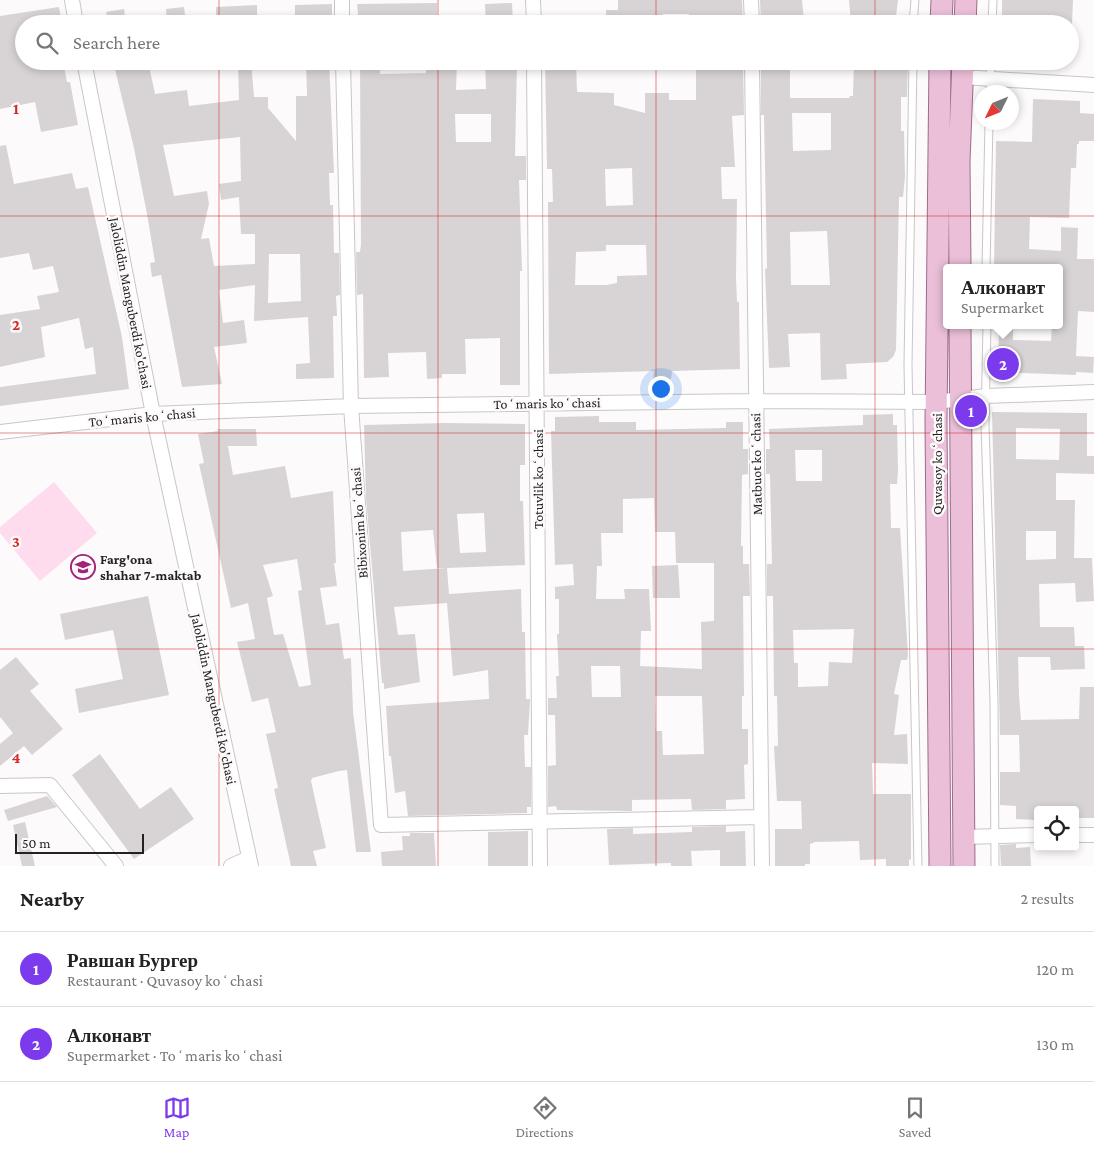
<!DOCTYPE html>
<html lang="en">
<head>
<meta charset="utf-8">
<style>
	:root { --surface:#fff; --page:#f2f2f2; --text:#222; --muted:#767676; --line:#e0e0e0; --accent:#7c3aed }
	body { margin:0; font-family:"Crimson Pro",serif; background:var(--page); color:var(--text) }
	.controls { position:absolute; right:15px; bottom:15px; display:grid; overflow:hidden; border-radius:5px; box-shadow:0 2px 8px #0003 }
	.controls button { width:45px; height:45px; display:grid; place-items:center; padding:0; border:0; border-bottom:1px solid var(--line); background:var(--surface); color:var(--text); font:25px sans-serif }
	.compass { position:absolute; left:974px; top:85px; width:45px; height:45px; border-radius:50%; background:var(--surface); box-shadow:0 2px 8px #0003; rotate:227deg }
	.scale { position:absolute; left:15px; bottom:12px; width:129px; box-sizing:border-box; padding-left:5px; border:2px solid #232223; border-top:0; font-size:14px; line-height:18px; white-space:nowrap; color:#232223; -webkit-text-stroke:4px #fdfafb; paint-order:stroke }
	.you { position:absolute; left:660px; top:388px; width:18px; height:18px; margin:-12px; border:4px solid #fff; border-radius:50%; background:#1a73e8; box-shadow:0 0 0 8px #1a73e833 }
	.badge { display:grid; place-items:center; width:32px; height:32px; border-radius:50%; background:var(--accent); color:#fff; font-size:16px; font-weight:700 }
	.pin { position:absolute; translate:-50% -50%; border:2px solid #fff; box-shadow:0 1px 5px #0006 }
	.popup { position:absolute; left:943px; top:264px; width:120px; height:65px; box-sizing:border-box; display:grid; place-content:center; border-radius:5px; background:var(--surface); filter:drop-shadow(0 1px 4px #0005); font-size:16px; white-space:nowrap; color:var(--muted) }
	.popup b { font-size:19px; color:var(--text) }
	.popup::after { content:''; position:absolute; left:50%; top:100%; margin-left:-10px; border:10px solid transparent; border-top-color:var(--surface) }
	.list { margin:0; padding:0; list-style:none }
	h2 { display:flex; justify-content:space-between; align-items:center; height:65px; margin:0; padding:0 20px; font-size:21px }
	h2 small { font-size:16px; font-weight:400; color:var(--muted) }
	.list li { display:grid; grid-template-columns:32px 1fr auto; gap:15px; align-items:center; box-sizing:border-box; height:75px; padding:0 20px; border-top:1px solid var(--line) }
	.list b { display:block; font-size:19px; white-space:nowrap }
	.list p { margin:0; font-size:16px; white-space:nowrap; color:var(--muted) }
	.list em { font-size:16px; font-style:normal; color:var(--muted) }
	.icon { flex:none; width:28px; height:28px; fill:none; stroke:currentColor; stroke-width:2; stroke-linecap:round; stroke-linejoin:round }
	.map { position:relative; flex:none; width:1094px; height:866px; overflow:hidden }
	.search { position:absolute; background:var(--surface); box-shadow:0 2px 8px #0003; left:15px; right:15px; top:15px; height:55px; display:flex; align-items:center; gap:12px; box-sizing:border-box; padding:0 18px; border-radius:28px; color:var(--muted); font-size:19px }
	.sheet { height:215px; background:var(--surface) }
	nav { display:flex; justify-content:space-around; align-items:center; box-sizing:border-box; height:70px; border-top:1px solid var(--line); background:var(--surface); font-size:14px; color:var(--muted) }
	nav a { display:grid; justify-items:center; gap:2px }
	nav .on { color:var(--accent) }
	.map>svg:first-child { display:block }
	.green { fill:#ffdbee }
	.building { fill:#d8d4d6; fill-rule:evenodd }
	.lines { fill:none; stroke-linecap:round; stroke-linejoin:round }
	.service-casing { stroke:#c9c6c7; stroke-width:9 }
	.minor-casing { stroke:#c9c6c7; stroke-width:16 }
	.primary-casing { stroke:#9d6d88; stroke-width:23 }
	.service { stroke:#fff; stroke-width:7 }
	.minor { stroke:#fff; stroke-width:14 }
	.primary { stroke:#ebbfd8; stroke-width:21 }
	.grid { fill:none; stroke:#d62828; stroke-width:1; stroke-opacity:0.55 }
	.labels { text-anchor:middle; stroke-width:5; stroke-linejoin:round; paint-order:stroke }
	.street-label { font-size:14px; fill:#232223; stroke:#fdfafb }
	.poi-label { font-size:14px; font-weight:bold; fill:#232223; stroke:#fdfafb; text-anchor:start }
	.grid-label { font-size:16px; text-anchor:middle; font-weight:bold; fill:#d62828; stroke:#fdfafb; stroke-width:5; stroke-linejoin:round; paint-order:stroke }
</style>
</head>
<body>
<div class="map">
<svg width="1094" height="866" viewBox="0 0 1094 866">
	<rect width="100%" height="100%" fill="#fdfafb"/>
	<!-- green -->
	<path class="green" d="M54 482 97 533 40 581 0 533V527Z"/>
	<!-- building -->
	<path class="building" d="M618 0H742L743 24H689V14H663V24H606V10H618Z
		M760 0H802L804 20H796L797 24H761Z
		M849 0H898L895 24H851Z
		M1002 0H1073L1072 24 1002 23Z
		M437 3V24H359L357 4Z
		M512 3 513 22 486 23 485 4Z
		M332 4V24L295 22V5Z
		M257 5V24H216V7Z
		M59 7 62 24H24V61H63L67 82H70L78 125 41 132 35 102 0 109V16Z
		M184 7 186 24H167L166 9Z
		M124 9 126 24H109L106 12Z
		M113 61H148L155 94 187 90 189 106 239 100 238 61H251L254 97H268V108L296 141V96H307L306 61H329L334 173H329L330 205H333L334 253H339L340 295 336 296 337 316H333L334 378 296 379V364L310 363 308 317 254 321 255 285 219 290 223 323 244 320 247 343 214 347 222 384 182 387 161 275 152 277 150 263 155 262 147 214 134 148ZM240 137 241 181 219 184 221 200 239 197 241 234H255V264L214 266 209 238 201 239 209 204 207 191 174 196 163 145ZM269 254H300L301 301 268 303Z
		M360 61H380V74L426 73V61H457L456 90 486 89 485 61H517L515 156H526V180H519L522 271H520V385H500V338L465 339 466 374H442V378L427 379 426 352 388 353 389 377 364 378 363 294 357 295 356 252H360L361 245ZM455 114H491V142H456Z
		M545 61H576L577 92 614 93V105L645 113V93H669V100H696V61H743L744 115 732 116 735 167H721L722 199H737L736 278 737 302H739L740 369 672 371 671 379H653L654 371 549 374 548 202H553L552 169H547ZM632 168 633 205 606 206 605 169ZM606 245H646L647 275 617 276V283L606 285H575L576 252 606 251Z
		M761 61H790V98H850L849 96H853L854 61 908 62 907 97H901V131H904L905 177 903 197H899L896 350 893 357 887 362 846 364 847 379 821 380 820 333 788 334 790 367 769 368 765 269 767 268 764 115H761ZM792 113H831V150L793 151ZM827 231 830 285H791L790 232Z
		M1033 99 1080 101V113L1094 114V141H1079V144H1077L1076 168H1071L1069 218 1030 217 1029 249 1061 251V227L1078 228 1077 259H1094V312L1078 311 1076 356 1094 357 1093 373 1076 372V375L998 372 999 325H1013V340L1051 341 1052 325H1059V268H994L996 141 1032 142Z
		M6 145 14 184 72 173 76 189 88 187 122 337 129 389 0 406V387L96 374 93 347 85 349 79 318 41 327 45 357 0 367V315L40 309 37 296 59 292 53 266 33 270 29 253 0 258V146Z
		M992 412 1087 413V456H1094V474L1056 473V500H1075L1074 558H1092L1094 601 1076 602 1075 583 1039 584 1040 627H1074L1075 646H1084L1085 669 1051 670 1050 657H1018L1019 695 1021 720 1079 719 1080 687H1094V818H1075V810H1038V818L1035 820 1016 819V806L1000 805V772H1020L1019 735H1000ZM1016 428 1060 429 1059 460 1016 459ZM1026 531H1056V559L1026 560Z
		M893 414V425H897L898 471 897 484H890L891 528H900L908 655 907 660H901L894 694 899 695 894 735 907 734 908 764 872 763 873 794H911V859L909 860V866H886V859L860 860 859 841 815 842 810 844V864H805V866H775V829H802L801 801H777L774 746H778L777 696H774L773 596H767V564H772L770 474H766V449H770L769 429 863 425V415ZM795 450H822V481H796ZM854 629 852 663 829 662 828 686 798 687V663H794L793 630Z
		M599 416V422H636V430L726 428V422H743V449H748V474L742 475 741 546H743V564H749L750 596H743L744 696H742V729H748V764L744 765 745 799 726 800V809L692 810 691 799 632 800V811L557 810 556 806 548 807V766L556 765 555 715H548V698H557L556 676H559L557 634H559V599H555V587L574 585 573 564 555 565 551 431H555V417ZM654 498 655 532H675L676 563H714V621L701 622 702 669 640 666 641 631H651L649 589H624L625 599H596L597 566H602L601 533H623V499ZM591 666H620L621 697H592ZM655 696H702L704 754 663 755 662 731H656Z
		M445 423 525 424V465H520V501H523L525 565 447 568 449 594 521 589 522 632H525L526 699H530L528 735H524L525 767H531V807H527V813L408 816 405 791 395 793 391 756H389L386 706 489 699 488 670 453 676 447 603 394 607 398 635 415 634 420 682 384 689V683H382L366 498 364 425ZM484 513 486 552 460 553 457 514ZM433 530 437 568H447L403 571 401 532Z
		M217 429H256L257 446H228L233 475 285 466 291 498 333 491 336 563H334L337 586 320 588 326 625 339 623 344 659 351 658 353 712 371 852H356L347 770 339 771 312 778 311 781 326 848 313 851 317 866H291L274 789 278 788 266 734 276 732 268 698 252 702 237 642 255 639 248 603 231 608 199 464 204 463 198 434 218 431ZM297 559 302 590 298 591 311 685 299 687 283 634 274 635 267 598 273 596 263 565Z
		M678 565 680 598H653L652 566Z
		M148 596 169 695 79 713 75 689 123 679 113 630 65 640 60 614Z
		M16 657 39 684 30 691 63 729 32 755 24 746 0 766V744L13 733 0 717V670Z
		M100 754 140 809 171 787 194 819 134 859 72 775Z
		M47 796 57 807 8 821 4 810Z
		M25 822 35 866H22L13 825Z
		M726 826V832L745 831 746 866H720V850L691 851 692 866H671V863L609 865 607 829 633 828V834L692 832V827Z
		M528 831V866H488V832Z
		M410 833H434L436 866H382L381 852 403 850 402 836H410Z
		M1016 844V848L1030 847 1031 866H1001L1000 845Z"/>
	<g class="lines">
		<defs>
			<path id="service" d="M913 24 915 0
				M992 24 993 0
				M913 61 908 365 918 866
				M990 92 991 61
				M986 268 989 122
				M987 325 985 424 994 702 995 866"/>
			<path id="minor" d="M72 0 76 24
				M342 0V24
				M533 0 534 24
				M751 0 752 24
				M84 61 153 414 251 866
				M343 61 351 406 381 825 761 817
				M534 61 540 866
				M752 61 762 866
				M962 77 1094 85
				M0 432 153 414 351 406 756 401 936 402 986 396 1094 392
				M0 786 50 785 116 866
				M1075 835H1094
				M964 837 1038 835
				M231 866 249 858"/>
			<path id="primary" d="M941 24 942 0
				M965 24 966 0
				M940 61 936 423 940 866
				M960 268 959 161 963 61
				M960 325 964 866"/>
		</defs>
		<!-- service casing -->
		<use href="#service" class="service-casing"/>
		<!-- minor casing -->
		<use href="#minor" class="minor-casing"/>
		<!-- primary casing -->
		<use href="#primary" class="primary-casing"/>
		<!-- service -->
		<use href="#service" class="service"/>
		<!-- minor -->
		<use href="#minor" class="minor"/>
		<!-- primary -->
		<use href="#primary" class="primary"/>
	</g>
	<!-- grid -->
	<path class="grid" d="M219 0V24M438 0V24M656 0V24M875 0V24M219 61V866M438 61V866M656 61V866M875 61V866M0 216H1094M0 433H1094M0 649H1094"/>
	<!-- icons -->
	<defs>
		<symbol id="school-ring" viewBox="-11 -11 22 22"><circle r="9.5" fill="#fdfafb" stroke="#a12478" stroke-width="1.5"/><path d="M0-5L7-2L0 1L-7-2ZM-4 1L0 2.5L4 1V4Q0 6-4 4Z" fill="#a12478"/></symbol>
	</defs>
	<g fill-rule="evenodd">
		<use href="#school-ring" x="69" y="553" width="28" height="28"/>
	</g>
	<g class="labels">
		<!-- street labels -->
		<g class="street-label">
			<text transform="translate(131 303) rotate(79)" y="5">Jaloliddin Manguberdi ko'chasi</text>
			<text transform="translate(547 403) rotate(-1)" y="5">Toʻmaris koʻchasi</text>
			<text transform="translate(142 417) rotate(-5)" y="5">Toʻmaris koʻchasi</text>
			<text transform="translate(756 464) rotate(-91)" y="5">Matbuot koʻchasi</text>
			<text transform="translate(937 464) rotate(-90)" y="5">Quvasoy koʻchasi</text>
			<text transform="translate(538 479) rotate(-90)" y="5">Totuvlik koʻchasi</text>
			<text transform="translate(359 523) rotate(-94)" y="5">Bibixonim koʻchasi</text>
			<text transform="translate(214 699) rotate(78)" y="5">Jaloliddin Manguberdi ko'chasi</text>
		</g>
		<!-- poi labels -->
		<g class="poi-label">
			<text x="100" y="564">Farg'ona<tspan x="100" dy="16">shahar 7-maktab</tspan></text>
		</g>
	</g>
	<g class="grid-label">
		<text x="16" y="114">1</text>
		<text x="16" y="330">2</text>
		<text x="16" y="547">3</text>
		<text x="16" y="763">4</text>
	</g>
</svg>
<div class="controls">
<button><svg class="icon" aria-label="locate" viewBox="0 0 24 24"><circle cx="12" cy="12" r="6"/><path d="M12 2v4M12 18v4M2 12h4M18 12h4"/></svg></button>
</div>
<svg class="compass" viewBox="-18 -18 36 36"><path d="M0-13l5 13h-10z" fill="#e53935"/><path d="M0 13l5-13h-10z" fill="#767676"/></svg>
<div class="scale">50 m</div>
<div class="you"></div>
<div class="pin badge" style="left:971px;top:411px">1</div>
<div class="pin badge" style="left:1003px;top:364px">2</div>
<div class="popup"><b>Алконавт</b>Supermarket</div>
<div class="search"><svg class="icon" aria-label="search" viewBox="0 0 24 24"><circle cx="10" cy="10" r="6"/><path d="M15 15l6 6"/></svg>Search here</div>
</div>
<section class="sheet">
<h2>Nearby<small>2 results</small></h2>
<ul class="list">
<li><span class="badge">1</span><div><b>Равшан Бургер</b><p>Restaurant · Quvasoy koʻchasi</p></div><em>120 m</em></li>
<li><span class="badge">2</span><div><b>Алконавт</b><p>Supermarket · Toʻmaris koʻchasi</p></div><em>130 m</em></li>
</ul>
</section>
<nav>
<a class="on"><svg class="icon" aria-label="map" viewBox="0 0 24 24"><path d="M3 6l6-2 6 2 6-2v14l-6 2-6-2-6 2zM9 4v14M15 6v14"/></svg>Map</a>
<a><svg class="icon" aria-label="directions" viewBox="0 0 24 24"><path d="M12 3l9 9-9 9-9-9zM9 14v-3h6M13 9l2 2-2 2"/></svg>Directions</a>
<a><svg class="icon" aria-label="saved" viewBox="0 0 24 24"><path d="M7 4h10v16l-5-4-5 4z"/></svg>Saved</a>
</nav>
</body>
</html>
